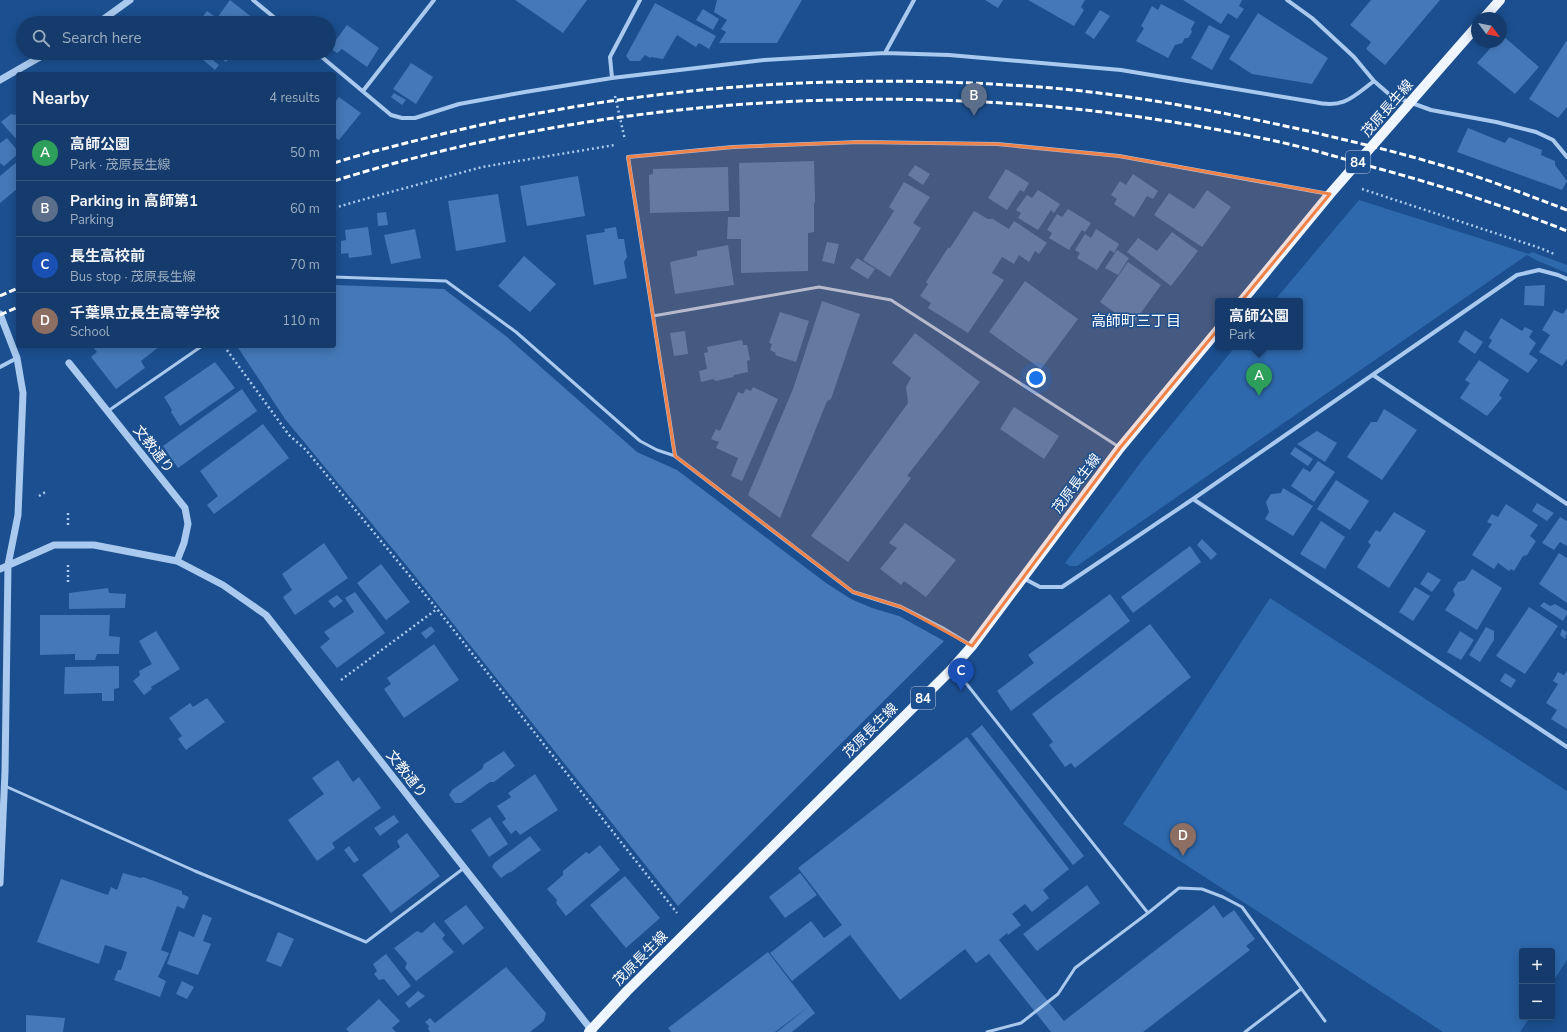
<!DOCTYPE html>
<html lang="en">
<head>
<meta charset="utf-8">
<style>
	:root { --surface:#143b6b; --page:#1d4271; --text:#f1f3f6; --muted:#9dadc1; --line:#33557e; --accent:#e797bd }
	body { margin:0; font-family:"Nunito Sans","Noto Sans JP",sans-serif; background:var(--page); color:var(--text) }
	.controls { position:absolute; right:12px; bottom:12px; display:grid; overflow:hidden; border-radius:4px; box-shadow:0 2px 10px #0003 }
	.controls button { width:36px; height:36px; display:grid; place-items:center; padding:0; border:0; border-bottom:1px solid var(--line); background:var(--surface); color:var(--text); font:20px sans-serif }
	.compass { position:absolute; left:1471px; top:12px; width:36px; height:36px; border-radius:50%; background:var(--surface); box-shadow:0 2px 10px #0003; rotate:122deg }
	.you { position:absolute; left:1036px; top:378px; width:14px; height:14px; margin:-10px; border:3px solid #fff; border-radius:50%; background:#1a73e8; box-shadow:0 0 0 6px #1a73e833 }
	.badge { display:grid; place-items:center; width:26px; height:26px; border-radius:50%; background:var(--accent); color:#fff; font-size:13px; font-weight:700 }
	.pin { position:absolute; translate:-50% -33px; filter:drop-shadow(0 1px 2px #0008) }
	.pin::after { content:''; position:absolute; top:21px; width:14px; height:12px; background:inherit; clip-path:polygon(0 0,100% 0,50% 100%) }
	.popup { position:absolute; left:1215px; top:298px; width:88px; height:52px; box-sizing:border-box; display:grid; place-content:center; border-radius:4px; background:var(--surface); filter:drop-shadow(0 1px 3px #0005); font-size:13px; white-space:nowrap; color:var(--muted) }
	.popup b { font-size:15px; color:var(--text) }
	.popup::after { content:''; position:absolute; left:50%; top:100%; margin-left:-8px; border:8px solid transparent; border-top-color:var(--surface) }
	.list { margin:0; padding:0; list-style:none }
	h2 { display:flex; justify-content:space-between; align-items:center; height:52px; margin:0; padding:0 16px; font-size:17px }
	h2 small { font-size:13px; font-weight:400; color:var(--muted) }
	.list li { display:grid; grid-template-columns:26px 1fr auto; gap:12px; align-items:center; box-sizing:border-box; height:56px; padding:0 16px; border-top:1px solid var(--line) }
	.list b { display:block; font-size:15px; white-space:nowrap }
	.list p { margin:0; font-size:13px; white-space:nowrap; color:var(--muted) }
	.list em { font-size:13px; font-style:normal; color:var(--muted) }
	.icon { flex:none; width:22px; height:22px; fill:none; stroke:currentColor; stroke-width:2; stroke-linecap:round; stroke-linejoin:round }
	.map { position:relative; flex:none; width:1567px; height:1032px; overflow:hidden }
	.search { position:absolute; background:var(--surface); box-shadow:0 2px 10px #0003; left:16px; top:16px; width:320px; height:44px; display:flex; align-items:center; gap:10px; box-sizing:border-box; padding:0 14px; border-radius:22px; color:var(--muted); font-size:15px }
	.panel { position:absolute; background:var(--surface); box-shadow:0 2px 10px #0003; left:16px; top:72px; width:320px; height:276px; border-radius:4px }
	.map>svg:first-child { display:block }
	.green { fill:#2e69ad }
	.building { fill:#4478b7 }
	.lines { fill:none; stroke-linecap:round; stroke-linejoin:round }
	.path { stroke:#a9c9ee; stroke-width:2.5; stroke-dasharray:2 3; stroke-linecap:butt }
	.service { stroke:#a9c9ee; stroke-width:3 }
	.minor { stroke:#a9c9ee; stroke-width:4 }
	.tertiary { stroke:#a9c9ee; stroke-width:7 }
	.primary { stroke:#f0f6ff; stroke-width:10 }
	.rail { stroke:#fff; stroke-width:3; stroke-dasharray:7 3; stroke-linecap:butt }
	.marked { fill:#ee8249; fill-opacity:0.2; stroke:#ee8249; stroke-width:3; stroke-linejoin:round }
	.labels { text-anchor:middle; stroke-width:3; stroke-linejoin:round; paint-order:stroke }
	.shield { fill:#1b4f8f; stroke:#bbcadd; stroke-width:1 }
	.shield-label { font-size:13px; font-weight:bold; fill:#fff }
	.street-label { font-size:14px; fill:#fff; stroke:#1b4f8f }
	.neighbourhood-label { font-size:15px; fill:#fff; stroke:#1b4f8f }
</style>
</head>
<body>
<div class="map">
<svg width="1567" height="1032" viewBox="0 0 1567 1032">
	<rect width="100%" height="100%" fill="#1b4f8f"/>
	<!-- green -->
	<path class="green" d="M1359 200 1529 254 1532 252 1567 265V273L1538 261 1527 255 1077 566H1070L1065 563 1144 458 1235 347H1300V301H1274Z
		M1270 598 1567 791V960L1552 983V951H1522V1017H1530L1520 1032H1443L1123 824Z"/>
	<!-- building -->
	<path class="building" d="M230 0 258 22 257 23H201L203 20 201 19 207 11 217 18Z
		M515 0H587L563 33Z
		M717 0H802L777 43H719L726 32 721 29 727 20 714 12Z
		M985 0H1003L998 8Z
		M1028 0H1085L1081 7 1084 10 1074 26Z
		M1183 0H1242L1239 6 1244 9 1237 19 1228 13 1221 24Z
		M1371 0H1440L1385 65 1366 49 1371 42 1350 25Z
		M655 3 716 36 709 49 699 43 696 47 677 35 663 59 651 57 650 58 645 55 640 61H630L626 56Z
		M1161 4 1195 22 1191 29 1192 32 1188 38H1185L1182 43 1175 45 1168 58 1136 41 1144 28 1141 26 1152 6 1158 10Z
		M703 9 719 19 713 30 696 20Z
		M1100 10 1110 16 1094 39 1085 33Z
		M1258 13 1328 58 1312 84 1252 74 1229 59Z
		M347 25 379 48 367 67 342 49 337 53 330 48Z
		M1209 25 1230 36 1212 70 1191 58Z
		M1502 35 1539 67 1515 94 1477 63 1496 42H1501V36Z
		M1567 40V107L1558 118 1529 99Z
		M213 53H233L226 62Z
		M205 54 219 65 215 70 201 58Z
		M411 63 433 77 416 104 393 89Z
		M394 93 406 100 402 105 391 97Z
		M339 97 361 113 339 140 334 137V103Z
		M18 112V141L1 122 11 114 15 115Z
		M1468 128 1505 143 1509 137 1542 150 1541 155 1555 161V165L1567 181 1562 190 1457 152Z
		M7 138 18 151V154L4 166 0 163V143Z
		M18 161V188L0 203V176Z
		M814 161 815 201 814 204V232L808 233V271L741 273V239H727L728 217H740L739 163Z
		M915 165 930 174 923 185 908 175Z
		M728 167 729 211 650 213 649 175 653 174V169Z
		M1006 169 1029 183 1024 192 1020 190 1007 210 988 198Z
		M1133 174 1158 191 1153 199 1147 196 1134 217 1114 204 1117 199 1111 195 1120 181 1126 185Z
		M578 176 585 216 527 226 520 186Z
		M904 182 930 197 913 223 921 228 890 277 863 260 894 211 889 207Z
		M1038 190 1060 204 1054 213 1051 210 1038 230 1018 218 1021 213 1016 210 1027 195 1032 198Z
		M1207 190 1231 207 1202 247 1154 215 1169 193 1194 209Z
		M498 194 506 242 456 251 448 201Z
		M1068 209 1091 223 1085 232 1082 230 1069 250 1049 238 1052 233 1047 230 1057 214 1062 217Z
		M974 211 988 219H993L1009 229 1014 221 1047 243 1039 254 1035 251 1029 262 1019 255 1014 264 1002 257 992 273 1004 280 968 333 928 308 931 303 920 296 928 284 926 282 948 248H950Z
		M386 212 388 225 378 226 377 213Z
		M368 227 372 255 349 258 348 253 341 254V241L346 240 345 230Z
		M616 227 618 239H624L627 257 624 262 627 278 594 285 586 235 605 232 604 229Z
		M415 229 421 258 391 264 384 235Z
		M1096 229 1119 244 1114 253 1110 250 1097 270 1077 258 1080 253 1075 250 1085 234 1091 238Z
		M1172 232 1198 251 1171 286 1127 252 1138 238 1157 251Z
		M827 242 839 244 834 264 822 261Z
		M728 245 734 285 675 294 670 262 697 256V251Z
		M1117 250 1129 258 1118 275 1105 268Z
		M524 256 556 284 530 312 498 286Z
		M857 258 875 269 868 279 850 268Z
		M1128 262 1161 285 1132 325 1100 302Z
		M1025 281 1078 319 1041 369 989 332Z
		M334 285 444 289 507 337 637 452 677 470 826 583 851 599 872 608 899 616 944 641 678 906 411 571 285 419 237 346H334Z
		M1545 285 1544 306 1524 305 1525 286Z
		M822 301 860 314 831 399 827 401 780 518 748 495 793 389Z
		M1567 308V359L1562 366 1539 352 1550 335 1542 330 1554 310 1563 314Z
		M780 312 809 321 796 362 775 355 776 353 770 350 772 344 769 343Z
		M1501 318 1522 331 1525 327 1533 331 1529 337 1536 343 1529 354 1538 360 1528 373 1488 347 1492 340 1489 338Z
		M1465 330 1483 342 1475 354 1458 342Z
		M685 331 688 354 674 356 670 333Z
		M915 333 980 382 907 476 911 478 848 562 811 536 908 403 906 387 911 378 892 363Z
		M742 340 743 345H747L750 360 747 361 748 372 734 375 733 377 716 381 713 379 701 382 699 371 707 369 704 353 708 352 707 347Z
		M92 346H160L141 361 145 368 116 389 91 357 97 352Z
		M1479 360 1509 380 1499 395 1502 398 1487 416 1460 398 1470 383 1465 380Z
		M215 362 235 388 180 426 171 412 172 410 164 397Z
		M753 387 778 399 742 481 731 476 738 458 716 448 719 442 711 439 716 429 720 431 738 392 743 394 746 389 751 391Z
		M242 389 257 411 178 468 163 446Z
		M1014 407 1059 436 1044 459 1000 429Z
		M1384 409 1417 430 1382 480 1347 457 1371 422H1377Z
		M263 424 289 458 214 514 207 505 218 496 200 471Z
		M1317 431 1337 443 1325 462 1297 444Z
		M1295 447 1313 459 1308 466 1290 454Z
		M1318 461 1335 472 1314 502 1291 486 1303 468 1310 472Z
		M1336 480 1369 501 1350 530 1317 509Z
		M1283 488 1313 506 1293 536 1265 519 1269 512 1266 502 1271 494 1281 493Z
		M1537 503 1554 513 1547 521 1532 511Z
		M1506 504 1538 525 1530 536 1536 541 1527 555 1523 556 1514 571 1511 569 1509 571 1498 563 1494 569 1472 555 1492 524 1487 522 1492 514 1498 517Z
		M1394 512 1426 531 1389 588 1357 567 1371 545 1368 542 1376 530 1380 532Z
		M1560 517 1567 521V546L1560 542 1554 550 1542 543Z
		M1321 521 1345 537 1325 569 1300 554Z
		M905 523 956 560 926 597 904 581 901 585 880 569 897 548 889 543Z
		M1202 539 1217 554 1211 560 1197 545Z
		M324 543 348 578 295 615 283 597 292 590 282 574Z
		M1190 546 1201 562 1133 613 1121 597Z
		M1559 553 1567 558V603L1539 584Z
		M381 564 410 602 386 620 357 583Z
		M1472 569 1502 588 1477 630 1445 610 1455 595 1453 590 1458 582 1465 580Z
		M1428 572 1441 580 1432 592 1420 584Z
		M1415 587 1430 596 1413 621 1399 612Z
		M108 588 109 593 126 594 125 608 69 609V593Z
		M355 592 385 633 337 668 320 647 330 639 324 632 354 612 345 598Z
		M1110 594 1130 621 1011 711 997 691 1034 663 1028 655Z
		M337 595 343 601 334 608 328 601Z
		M1544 602 1550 606 1555 604 1567 611V614L1563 621 1540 606Z
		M1529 607 1558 626 1525 674 1496 656Z
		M40 615H110L109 636 120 637 119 654H97L95 660H75V654L40 655Z
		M1150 624 1191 677 1075 768 1071 763 1065 767 1049 745 1053 742 1032 714Z
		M431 626 435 631 426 639 421 633Z
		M1486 627 1494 631V640L1480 662 1469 655Z
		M1562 629 1567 632 1565 639 1560 635Z
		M156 631 180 669 151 687 152 689 144 695 133 681 140 675 139 671 152 664 139 641Z
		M1460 631 1474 640 1461 660 1447 652Z
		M434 644 459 680 404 718 384 689 391 684 387 678Z
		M119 666V688L114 689V701H102V693L64 694 65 667Z
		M1567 671V729L1551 719 1557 710 1546 703 1558 684 1553 681 1558 672 1564 675Z
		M1505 673 1516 680 1511 688 1500 681Z
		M207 698 225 722 186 750 178 739 182 736 169 718 190 703 193 707Z
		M982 725 1084 856 1073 865 971 734Z
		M967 737 1069 869 1043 890 1049 898 1032 912 1025 904 1012 914 1021 925 1008 935 1007 933 999 940 1064 1021 1214 905 1223 918 1234 910 1255 939 1246 946 1250 950 1143 1032H1051L989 954 976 963 965 949 900 1000 850 935 792 981 770 953 811 921 824 938 842 925 798 868Z
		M504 751 515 766 494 782H490L461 803H455L449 795 452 790 482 769 484 764Z
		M338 760 353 782 359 777 381 808 332 843 335 848 317 861 288 820 324 794 312 778Z
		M535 774 558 810 520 835 516 830 511 834 502 822 506 819 497 806 511 797 508 793Z
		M394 815 399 822 380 836 374 828Z
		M490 817 508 844 489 857 471 830Z
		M407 833 440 876 391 913 362 875 400 847 397 841Z
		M530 836 541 850 511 872 508 873 501 878 492 867 494 863Z
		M600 845 620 870 566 916 556 903 557 900 547 889 563 875V871L586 852 589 854Z
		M349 846 359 860 354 863 344 850Z
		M123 873 141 878 143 877 182 891V894L189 897 184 909 177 906 161 950 169 953 158 977 166 981 160 997 114 980 118 970H121L127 952 105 945 99 964 37 942 61 879 108 895 111 887 117 890Z
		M800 873 817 895 785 918 769 897Z
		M625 876 660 918 626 948 590 905Z
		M1087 885 1100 903 1037 951 1023 934Z
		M466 905 484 928 463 945 444 921Z
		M203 914 212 918 203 941 211 944 198 975 167 964 179 931 194 937Z
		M434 922 445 935 442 939 454 952 416 981 405 968 407 963 394 948 417 931 422 933Z
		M278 932 294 939 281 967 266 961Z
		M768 952 815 1013 792 1032H777L808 1007 775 1032H671L668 1028Z
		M386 954 411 986 398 996 384 979 379 980 374 974 377 971 373 964Z
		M506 967 546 1013 544 1021 530 1032H430L428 1029 429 1026 425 1022 430 1018 435 1023Z
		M182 981 194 987 187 999 176 994Z
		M418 991 425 996 409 1008 405 1003Z
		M379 999 400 1021 392 1028 396 1032H349L346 1029Z
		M26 1015 65 1018 63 1032H26Z"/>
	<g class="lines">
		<!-- path -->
		<path class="path" d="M615 96 625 140
			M1362 189 1540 248 1554 254
			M334 208 365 199 482 167 615 145
			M224 346 289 435 306 450 437 609 677 913
			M39 496 47 491
			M68 513V527
			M68 582V564
			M341 680 437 609"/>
		<!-- service -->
		<path class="service" d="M334 277 446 281 516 332 640 441 657 450 675 456
			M653 316 819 287 891 300 1119 447
			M108 411 202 346
			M954 668 1148 913 1075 968 1058 994 1021 1023 987 1032
			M5 786 195 871 366 942 464 868
			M1148 913 1179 888 1202 889 1223 897 1242 907 1325 1021
			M1245 1032 1301 989"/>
		<!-- minor -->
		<path class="minor" d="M253 0 281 23
			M1287 0 1312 18 1354 57 1374 81 1390 95 1431 110 1496 122 1536 132 1553 140 1567 157
			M317 53 391 115 402 118H415L459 104 525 92 612 78 764 60 885 53 949 55 1121 70 1314 102C1343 109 1352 98 1374 81
			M885 53 914 0
			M612 78 610 57 640 0
			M363 91 434 0
			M0 367 17 358
			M1373 375 1567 504
			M1193 499 1567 747
			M1023 578 1040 587H1062L1193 499 1517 275 1539 270 1558 275 1567 279
			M972 646 942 628 901 607 853 592 675 456 628 157 733 147 859 142 997 144 1119 156 1329 194"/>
		<!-- tertiary -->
		<path class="tertiary" d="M98 23 130 0
			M0 80 47 53
			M0 314 17 358 23 393 18 515 8 565 5 772 0 883
			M69 363 185 508 188 524 184 543 177 561
			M0 569 54 545H94L177 561 223 585 266 615 593 1032"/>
		<!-- primary -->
		<path class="primary" d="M1484 18 1500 0
			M1242 301 1330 194 1477 26
			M589 1032 627 991 949 672 972 646 1120 448 1218 330"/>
		<!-- rail -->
		<path class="rail" d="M334 163C368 152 403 144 438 135 624 89 816 73 1008 85 1109 90 1209 109 1308 131 1349 141 1390 150 1430 162 1477 175 1522 193 1567 210
			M334 181C547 114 779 89 1002 103 1092 108 1183 122 1271 140 1304 147 1337 157 1369 166 1436 184 1503 205 1567 231
			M0 296 18 288
			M0 315 18 307"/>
	</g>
	<!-- marked area -->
	<path class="marked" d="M859 142 997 144 1119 156 1330 194 1120 448 972 646 901 607 853 592 675 456 628 157 733 147Z"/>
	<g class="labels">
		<!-- shield labels -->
		<g class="shield">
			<rect x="1346" y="151" width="24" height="22" rx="3"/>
			<rect x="911" y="687" width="24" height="22" rx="3"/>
		</g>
		<g class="shield-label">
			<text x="1358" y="167">84</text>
			<text x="923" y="703">84</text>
		</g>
		<!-- street labels -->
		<g class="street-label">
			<text transform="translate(1387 108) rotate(-49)" y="5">茂原長生線</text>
			<text transform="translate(154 449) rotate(52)" y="5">文教通り</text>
			<text transform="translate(1076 483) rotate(-53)" y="5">茂原長生線</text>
			<text transform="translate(870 730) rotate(-45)" y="5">茂原長生線</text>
			<text transform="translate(407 774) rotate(52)" y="5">文教通り</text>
			<text transform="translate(640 958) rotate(-45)" y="5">茂原長生線</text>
		</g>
		<!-- neighbourhood labels -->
		<g class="neighbourhood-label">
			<text x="1136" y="326">高師町三丁目</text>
		</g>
	</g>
</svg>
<div class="controls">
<button>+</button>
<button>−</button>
</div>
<svg class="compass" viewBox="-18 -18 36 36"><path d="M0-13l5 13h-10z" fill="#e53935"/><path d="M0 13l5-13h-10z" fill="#9dadc1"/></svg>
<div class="you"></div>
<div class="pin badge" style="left:1259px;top:396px;background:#2e9e5b">A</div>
<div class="popup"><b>高師公園</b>Park</div>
<div class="pin badge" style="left:974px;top:116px;background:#5c6f8a">B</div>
<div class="pin badge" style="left:961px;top:691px;background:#1a4fb4">C</div>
<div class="pin badge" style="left:1183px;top:856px;background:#8d6e63">D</div>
<div class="search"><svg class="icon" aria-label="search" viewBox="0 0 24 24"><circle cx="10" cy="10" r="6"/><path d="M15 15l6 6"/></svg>Search here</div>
<section class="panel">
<h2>Nearby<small>4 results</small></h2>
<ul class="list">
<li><span class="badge" style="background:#2e9e5b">A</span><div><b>高師公園</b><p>Park · 茂原長生線</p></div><em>50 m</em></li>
<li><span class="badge" style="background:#5c6f8a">B</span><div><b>Parking in 高師第1</b><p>Parking</p></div><em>60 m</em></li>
<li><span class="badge" style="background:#1a4fb4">C</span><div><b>長生高校前</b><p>Bus stop · 茂原長生線</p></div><em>70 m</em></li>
<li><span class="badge" style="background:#8d6e63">D</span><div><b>千葉県立長生高等学校</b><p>School</p></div><em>110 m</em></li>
</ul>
</section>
</div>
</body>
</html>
